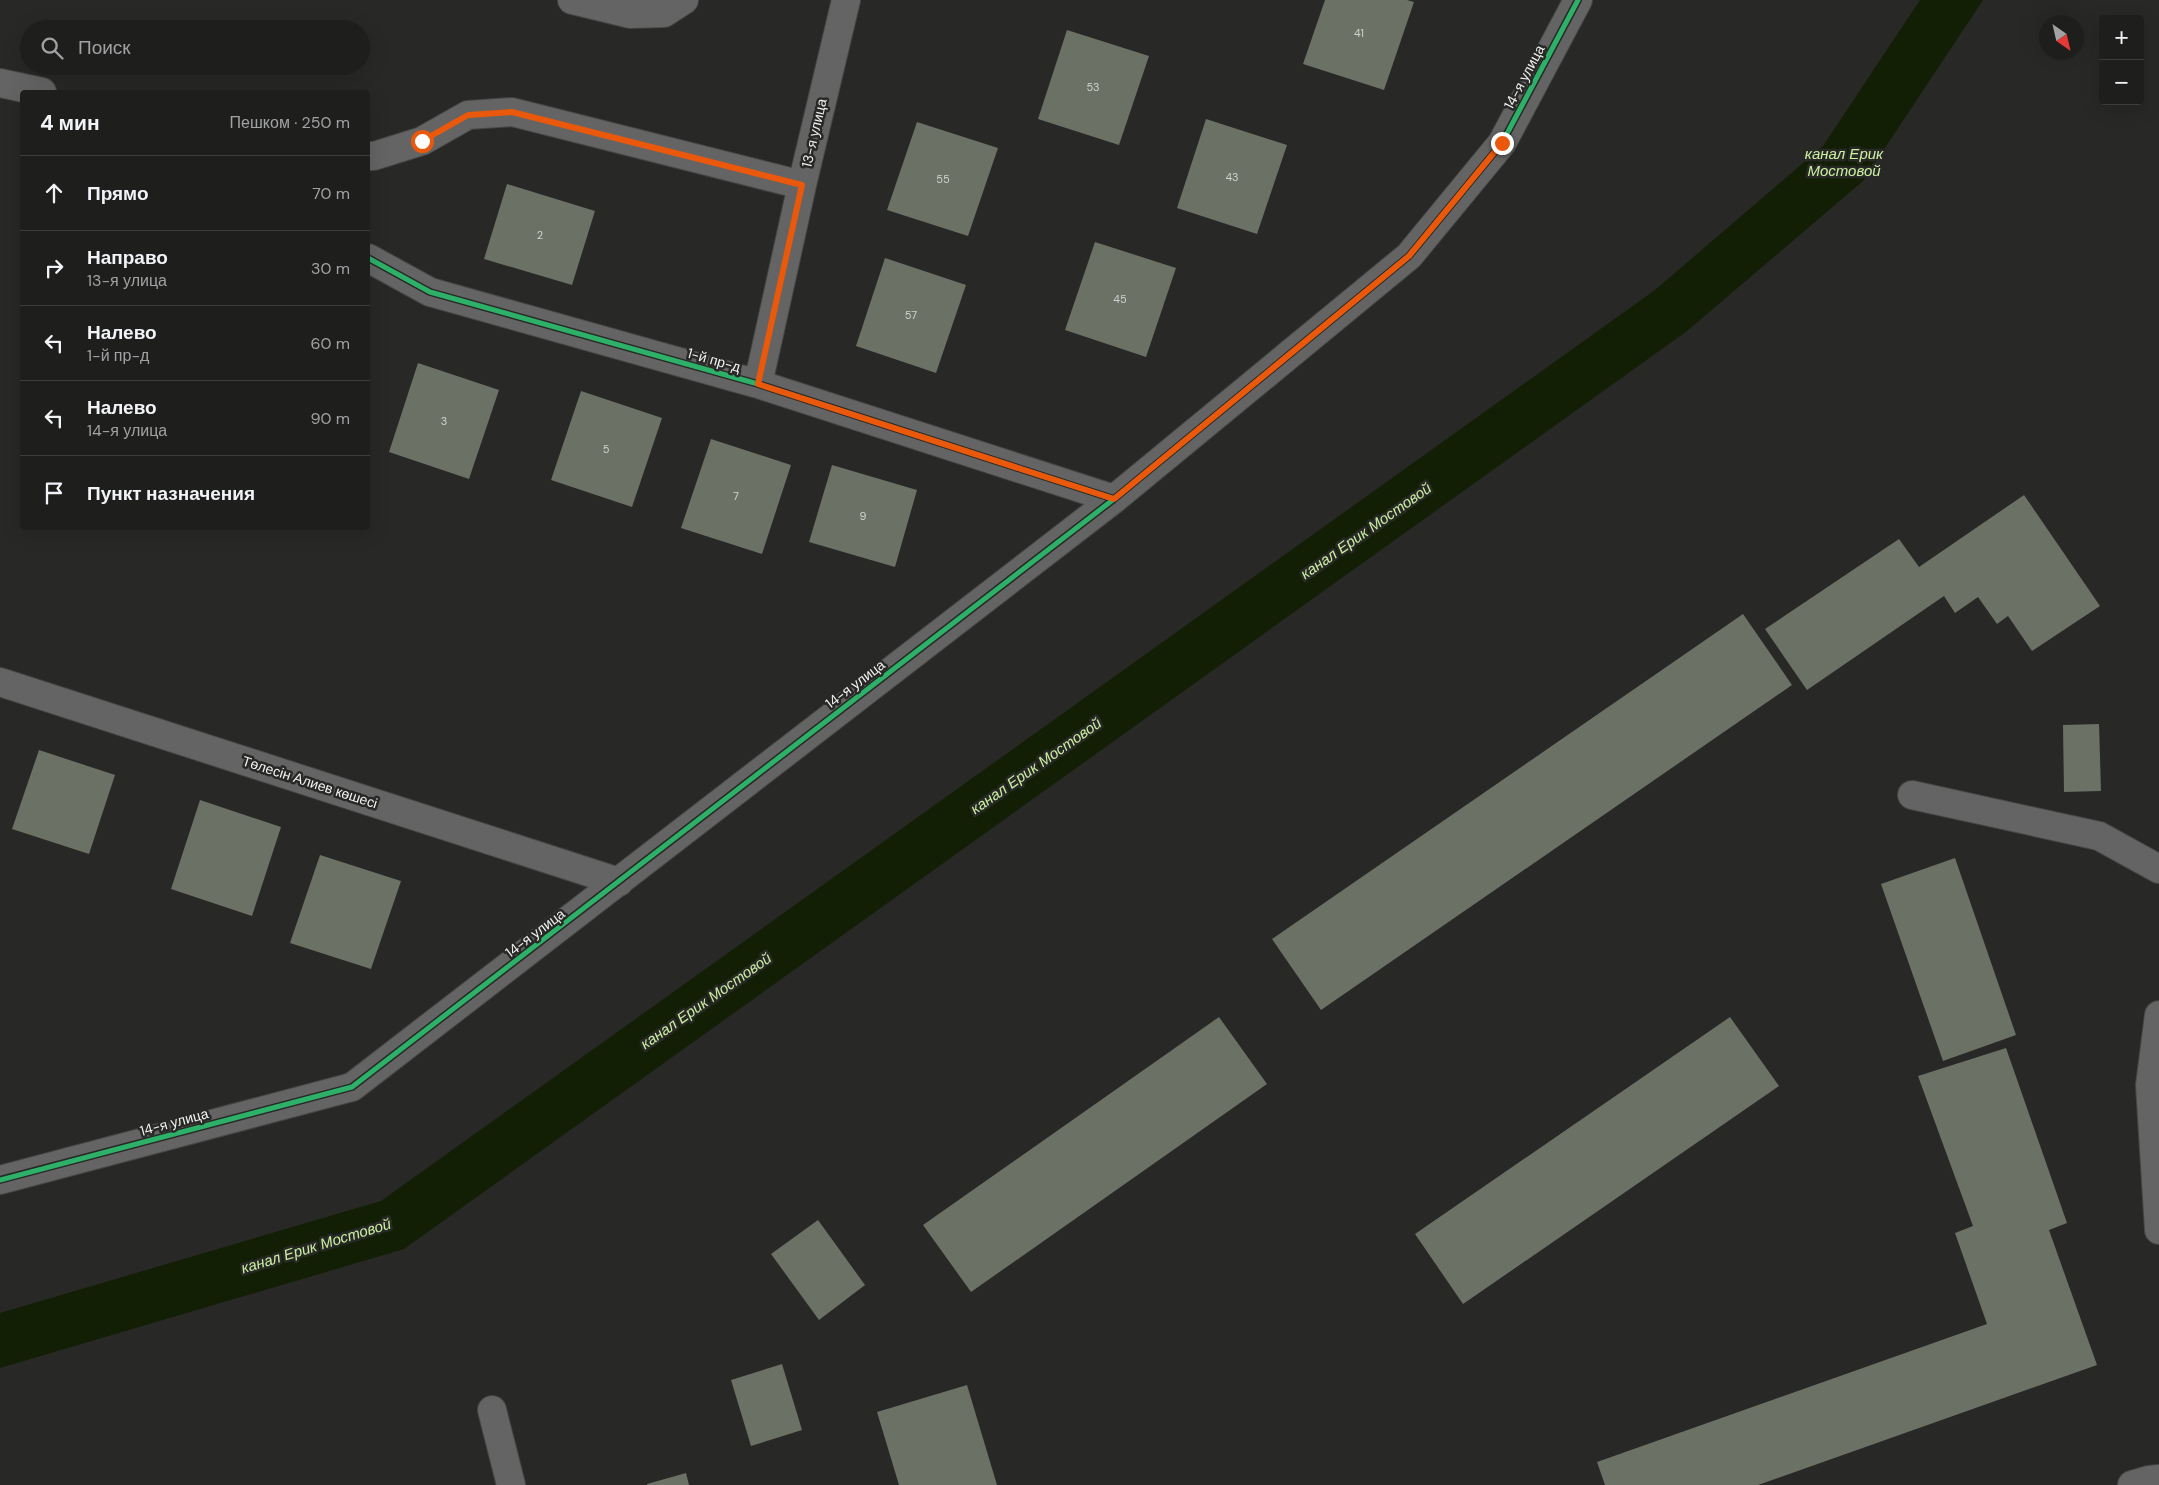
<!DOCTYPE html>
<html lang="ru">
<head>
<meta charset="utf-8">
<style>
	:root { --surface:#1e1e1d; --page:#2b2b2a; --text:#f1f3f6; --muted:#a1a2a4; --line:#3c3c3b }
	body { margin:0; font-family:"DM Sans",sans-serif; background:var(--page); color:var(--text) }
	.controls { position:absolute; right:15px; top:15px; display:grid; overflow:hidden; border-radius:5px; box-shadow:0 5px 20px #0002 }
	.controls button { width:45px; height:45px; display:grid; place-items:center; padding:0; border:0; border-bottom:1px solid var(--line); background:var(--surface); color:var(--text); font:25px sans-serif }
	.compass { position:absolute; left:2039px; top:15px; width:45px; height:45px; border-radius:50%; background:var(--surface); box-shadow:0 5px 20px #0002; rotate:146deg }
	.stop { position:absolute; width:15px; height:15px; margin:-11px; border:4px solid #ea580c; border-radius:50%; background:#fff }
	.stop.end { background:#ea580c; border-color:#fff; box-shadow:0 1px 5px #0008 }
	.list { margin:0; padding:0; list-style:none }
	h2 { display:flex; justify-content:space-between; align-items:center; height:65px; margin:0; padding:0 20px; font-size:21px }
	h2 small { font-size:16px; font-weight:400; color:var(--muted) }
	.list li { display:grid; grid-template-columns:32px 1fr auto; gap:15px; align-items:center; box-sizing:border-box; height:75px; padding:0 20px; border-top:1px solid var(--line) }
	.list b { display:block; font-size:19px; white-space:nowrap }
	.list p { margin:0; font-size:16px; white-space:nowrap; color:var(--muted) }
	.list em { font-size:16px; font-style:normal; color:var(--muted) }
	.icon { flex:none; width:28px; height:28px; fill:none; stroke:currentColor; stroke-width:2; stroke-linecap:round; stroke-linejoin:round }
	.map { position:relative; flex:none; width:2159px; height:1485px; overflow:hidden }
	.search { position:absolute; background:var(--surface); box-shadow:0 5px 20px #0002; left:20px; top:20px; width:350px; height:55px; display:flex; align-items:center; gap:12px; box-sizing:border-box; padding:0 18px; border-radius:28px; color:var(--muted); font-size:19px }
	.panel { position:absolute; background:var(--surface); box-shadow:0 5px 20px #0002; left:20px; top:90px; width:350px; height:440px; border-radius:5px }
	.map>svg:first-child { display:block }
	.water { fill:#121f04 }
	.building { fill:#6c7166 }
	.lines { fill:none; stroke-linecap:round; stroke-linejoin:round }
	.minor-casing { stroke:#464645; stroke-width:30 }
	.minor { stroke:#646464; stroke-width:28 }
	.cycleway-casing { stroke:#282926; stroke-width:8 }
	.cycleway { stroke:#2db169; stroke-width:5 }
	.route { stroke:#ea580c; stroke-width:6 }
	.labels { text-anchor:middle; stroke-width:5; stroke-linejoin:round; paint-order:stroke }
	.number-label { font-size:11px; fill:#d0d2ce }
	.street-label { font-size:14px; fill:#f2f3f1; stroke:#282926 }
	.water-label { font-size:15px; font-style:italic; fill:#cbefa1; stroke:#282926 }
</style>
</head>
<body>
<div class="map">
<svg width="2159" height="1485" viewBox="0 0 2159 1485">
	<rect width="100%" height="100%" fill="#282827"/>
	<!-- water -->
	<path class="water" d="M1920 0H1983L1863 181 1687 331 404 1249 0 1368V1313L381 1201 1655 290 1823 146Z"/>
	<!-- building -->
	<path class="building" d="M1325 0H1407L1414 2 1384 90 1303 64Z
		M1067 30 1149 56 1119 145 1038 119Z
		M1206 119 1287 145 1257 234 1177 208Z
		M917 122 998 148 968 236 887 210Z
		M507 184 595 211 572 285 484 259Z
		M1095 242 1176 268 1146 357 1065 330Z
		M885 258 966 285 936 373 856 346Z
		M418 363 499 390 469 479 389 452Z
		M581 391 662 418 632 507 551 480Z
		M711 439 791 465 762 554 681 528Z
		M832 465 917 490 895 567 809 542Z
		M2024 495 2100 606 2032 651 2008 616 1997 624 1978 597 1955 613 1944 596 1807 690 1765 629 1899 539 1919 567Z
		M1743 614 1792 685 1321 1010 1272 939Z
		M2099 724 2101 791 2064 792 2063 725Z
		M39 750 115 775 89 854 12 829Z
		M200 800 281 827 252 916 171 889Z
		M320 855 401 881 371 969 290 943Z
		M1955 858 2016 1035 1943 1061 1881 884Z
		M1219 1017 1267 1084 971 1292 923 1225Z
		M1730 1017 1779 1086 1463 1304 1415 1234Z
		M2006 1048 2067 1223 2049 1230 2097 1365 1758 1485H1605L1597 1462 1987 1324 1955 1233 1973 1226 1918 1076Z
		M818 1220 865 1285 819 1320 771 1254Z
		M782 1364 802 1430 751 1446 731 1380Z
		M967 1385 997 1485H899L877 1412Z
		M686 1473 689 1485H647V1484Z"/>
	<g class="lines">
		<defs>
			<path id="minor" d="M572 0 630 14 664 13 684 0
				M0 83 42 92
				M368 156H374L422 141 468 115 512 112 802 185
				M368 258 430 292 758 384 1114 499
				M758 384 802 185 846 0
				M0 682 619 882
				M1912 795 2099 836 2159 869
				M2159 1015 2150 1085 2159 1230
				M0 1180 352 1087 1114 499 1409 256 1502 143 1578 0
				M492 1410 511 1485
				M2132 1485 2149 1480 2159 1479"/>
		</defs>
		<!-- minor casing -->
		<use href="#minor" class="minor-casing"/>
		<!-- minor -->
		<use href="#minor" class="minor"/>
		<defs>
			<path id="cycleway" d="M368 258 430 292 758 384 1114 499
				M0 1180 352 1087 1114 499 1409 256 1502 143 1578 0"/>
		</defs>
		<!-- cycleway casing -->
		<use href="#cycleway" class="cycleway-casing"/>
		<!-- cycleway -->
		<use href="#cycleway" class="cycleway"/>
	</g>
	<g class="lines">
		<!-- route -->
		<path class="route" d="M422 141 468 115 512 112 802 185 758 384 1114 499 1409 256 1502 143"/>
	</g>
	<g class="labels">
		<!-- number labels -->
		<g class="number-label">
			<text x="1359" y="37">41</text>
			<text x="1093" y="91">53</text>
			<text x="1232" y="181">43</text>
			<text x="943" y="183">55</text>
			<text x="540" y="239">2</text>
			<text x="1120" y="303">45</text>
			<text x="911" y="319">57</text>
			<text x="444" y="425">3</text>
			<text x="606" y="453">5</text>
			<text x="736" y="500">7</text>
			<text x="863" y="520">9</text>
		</g>
		<!-- street labels -->
		<g class="street-label">
			<text transform="translate(1524 77) rotate(-62)" y="5">14-я улица</text>
			<text transform="translate(814 133) rotate(-77)" y="5">13-я улица</text>
			<text transform="translate(714 360) rotate(16)" y="5">1-й пр-д</text>
			<text transform="translate(855 684) rotate(-37)" y="5">14-я улица</text>
			<text transform="translate(310 782) rotate(18)" y="5">Төлесін Алиев көшесі</text>
			<text transform="translate(535 933) rotate(-37)" y="5">14-я улица</text>
			<text transform="translate(174 1122) rotate(-15)" y="5">14-я улица</text>
		</g>
		<!-- water labels -->
		<g class="water-label">
			<text x="1844" y="159">канал Ерик<tspan x="1844" dy="17">Мостовой</tspan></text>
			<text transform="translate(1366 531) rotate(-35)" y="5">канал Ерик Мостовой</text>
			<text transform="translate(1036 766) rotate(-35)" y="5">канал Ерик Мостовой</text>
			<text transform="translate(706 1001) rotate(-35)" y="5">канал Ерик Мостовой</text>
			<text transform="translate(316 1246) rotate(-17)" y="5">канал Ерик Мостовой</text>
		</g>
	</g>
</svg>
<div class="controls">
<button>+</button>
<button>−</button>
</div>
<svg class="compass" viewBox="-18 -18 36 36"><path d="M0-13l5 13h-10z" fill="#e53935"/><path d="M0 13l5-13h-10z" fill="#a1a2a4"/></svg>
<div class="stop" style="left:422px;top:141px"></div>
<div class="stop end" style="left:1502px;top:143px"></div>
<div class="search"><svg class="icon" aria-label="search" viewBox="0 0 24 24"><circle cx="10" cy="10" r="6"/><path d="M15 15l6 6"/></svg>Поиск</div>
<section class="panel">
<h2>4 мин<small>Пешком · 250 m</small></h2>
<ul class="list">
<li><svg class="icon" aria-label="ahead" viewBox="0 0 24 24"><path d="M12 20V5M6 11l6-6 6 6"/></svg><div><b>Прямо</b></div><em>70 m</em></li>
<li><svg class="icon" aria-label="right" viewBox="0 0 24 24"><path d="M7 20v-9h11M14 6l5 5-5 5"/></svg><div><b>Направо</b><p>13-я улица</p></div><em>30 m</em></li>
<li><svg class="icon" aria-label="left" viewBox="0 0 24 24"><path d="M17 20v-9H6M10 6l-5 5 5 5"/></svg><div><b>Налево</b><p>1-й пр-д</p></div><em>60 m</em></li>
<li><svg class="icon" aria-label="left" viewBox="0 0 24 24"><path d="M17 20v-9H6M10 6l-5 5 5 5"/></svg><div><b>Налево</b><p>14-я улица</p></div><em>90 m</em></li>
<li><svg class="icon" aria-label="arrive" viewBox="0 0 24 24"><path d="M6 21V4h12l-3 4 3 4H6"/></svg><div><b>Пункт назначения</b></div></li>
</ul>
</section>
</div>
</body>
</html>
